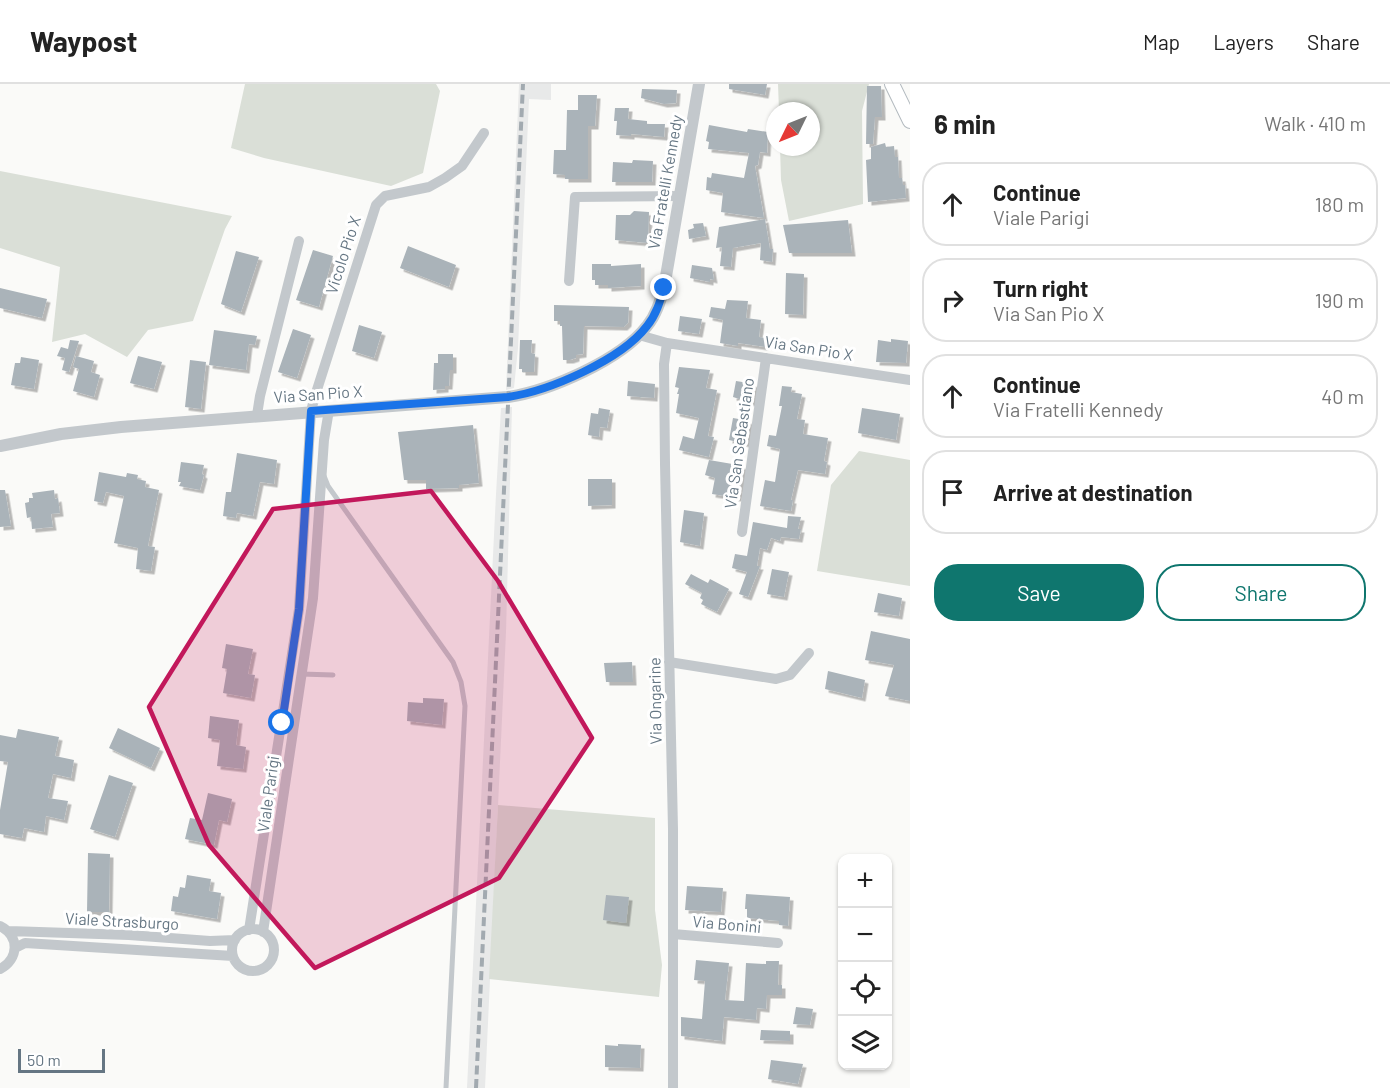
<!DOCTYPE html>
<html lang="en">
<head>
<meta charset="utf-8">
<style>
	:root { --surface:#fff; --page:#f6f6f6; --text:#222; --muted:#767676; --line:#e0e0e0; --accent:#0f766e }
	body { margin:0; font-family:Barlow,sans-serif; background:var(--page); color:var(--text) }
	.controls { position:absolute; right:18px; bottom:18px; display:grid; overflow:hidden; border-radius:12px; box-shadow:0 2px 4px #0004 }
	.controls button { width:54px; height:54px; display:grid; place-items:center; padding:0; border:0; border-bottom:2px solid var(--line); background:var(--surface); color:var(--text); font:30px sans-serif }
	.compass { position:absolute; left:766px; top:18px; width:54px; height:54px; border-radius:50%; background:var(--surface); box-shadow:0 2px 4px #0004; rotate:227deg }
	.scale { position:absolute; left:18px; bottom:15px; width:87px; box-sizing:border-box; padding-left:6px; border:3px solid #657683; border-top:0; font-size:16px; line-height:21px; white-space:nowrap; color:#657683; -webkit-text-stroke:4px #fff; paint-order:stroke }
	.stop { position:absolute; width:18px; height:18px; margin:-14px; border:4px solid #1a73e8; border-radius:50%; background:#fff }
	.stop.end { background:#1a73e8; border-color:#fff; box-shadow:0 2px 6px #0008 }
	.list { margin:0; padding:0; list-style:none }
	h2 { display:flex; justify-content:space-between; align-items:center; height:78px; margin:0; padding:0 24px; font-size:26px }
	h2 small { font-size:20px; font-weight:400; color:var(--muted) }
	.list li { display:grid; grid-template-columns:39px 1fr auto; gap:18px; align-items:center; box-sizing:border-box; height:84px; margin:0 12px 12px; padding:0 12px; border:2px solid var(--line); border-radius:24px }
	.list b { display:block; font-size:22px; white-space:nowrap }
	.list p { margin:0; font-size:20px; white-space:nowrap; color:var(--muted) }
	.list em { font-size:20px; font-style:normal; color:var(--muted) }
	.actions { display:flex; gap:12px; padding:18px 24px }
	.actions a { flex:1; padding:14px 0; border:2px solid var(--accent); border-radius:24px; text-align:center; font-size:21px; color:var(--accent) }
	.actions .main { background:var(--accent); color:#fff }
	.icon { flex:none; width:33px; height:33px; fill:none; stroke:currentColor; stroke-width:2; stroke-linecap:round; stroke-linejoin:round }
	.map { position:relative; flex:none; width:910px; height:1004px; overflow:hidden }
	header { display:flex; align-items:center; gap:36px; box-sizing:border-box; height:84px; padding:0 30px; background:var(--surface); border-bottom:2px solid var(--line) }
	header strong { font-size:28px }
	nav { display:flex; gap:33px; margin-inline-start:auto; font-size:21px }
	main { display:flex }
	aside { flex:1; background:var(--surface) }
	.map>svg:first-child { display:block }
	.built { fill:#e8e9e9 }
	.green { fill:#dadfd7 }
	.building { fill:#aab3b9; filter:url(#shadow) }
	.lines { fill:none; stroke-linecap:round; stroke-linejoin:round }
	.secondary-casing { stroke:#b3babf; stroke-width:16 }
	.service { stroke:#c3c8cc; stroke-width:5 }
	.minor { stroke:#c3c8cc; stroke-width:10 }
	.tertiary { stroke:#c3c8cc; stroke-width:12 }
	.secondary { stroke:#fff; stroke-width:14 }
	.rail { stroke:#a2aab0; stroke-width:4; stroke-dasharray:9 4.5; stroke-linecap:butt }
	.route { stroke:#1a73e8; stroke-width:8 }
	.marked { fill:#c2185b; fill-opacity:0.2; stroke:#c2185b; stroke-width:4.5; stroke-linejoin:round }
	.labels { text-anchor:middle; stroke-width:6; stroke-linejoin:round; paint-order:stroke }
	.street-label { font-size:16px; fill:#657683; stroke:#fff }
</style>
</head>
<body>
<header>
<strong>Waypost</strong>
<nav><a>Map</a><a>Layers</a><a>Share</a></nav>
</header>
<main>
<div class="map">
<svg width="910" height="1004" viewBox="0 0 910 1004">
	<defs>
		<filter id="shadow"><feDropShadow dx="3.5" dy="3.5" stdDeviation="0" flood-color="#0004"/></filter>
	</defs>
	<rect width="100%" height="100%" fill="#fafaf8"/>
	<!-- built -->
	<path class="built" d="M519 0H551V16L529 15 518 264 514 304 506 306Z
		M512 323 506 548 485 1004H467L496 410 501 324Z"/>
	<!-- green -->
	<path class="green" d="M245 0H436L440 7 423 89 391 102 264 74 231 64Z
		M778 0H869L862 27 863 120 789 137 781 96 780 63H811V27H779Z
		M0 87 232 132 225 145 193 237 148 246 127 273 85 250 52 258 60 183 0 164Z
		M859 367 910 376V502L817 487 831 401Z
		M498 721 655 734V826L662 881 659 913 489 895Z"/>
	<!-- building -->
	<path class="building" d="M729 0H767L765 11 729 5Z
		M867 2H881L882 33H875L873 60H866Z
		M642 5 677 6 676 19 664 20 641 14Z
		M578 11H597L595 42H588V95H565V91L553 90 554 66H566L567 26H578Z
		M615 24H629L628 35 647 37V40H665L664 53 631 50V52L616 51 617 37H614Z
		M709 41 747 48 748 45 768 48 767 69 760 68 758 81 755 82 764 134 721 128 723 109 706 106 707 93 711 94 712 89 744 94 749 69 708 65 709 58 706 57Z
		M885 59 886 63 894 62 895 73H898L899 94H902L903 101H905L906 114 868 118 866 76 871 75V63Z
		M633 76 653 77 652 98H612L613 78 632 79Z
		M634 127 649 128 648 159 615 156 616 131H630Z
		M765 135 770 165H773L772 178 760 176 761 159 733 164 731 183 720 182 722 163 716 164 719 143Z
		M848 136 852 169H789L783 141Z
		M703 139 706 152 689 155 688 146 694 144 693 140Z
		M408 162 456 181 449 203 400 184Z
		M313 166 333 172 319 223 296 216Z
		M236 167 259 173 241 228 221 220Z
		M592 180H611V182L641 180V202L608 204V201H595V196H592Z
		M692 181 712 184 714 196 710 195V198L690 194Z
		M786 189 804 190 803 231 785 230Z
		M0 204 47 215 42 234 0 224Z
		M727 216 748 217 746 234 761 236 759 253 766 254 765 263 738 259V262L720 259 723 236 709 233 711 223 725 225Z
		M554 221 629 223 628 239 624 243 584 242 583 270 576 271V274L570 276H563L562 242H560V237H554Z
		M680 232 702 235 699 250 678 247Z
		M359 241 382 248 374 274 352 267Z
		M293 245 311 251 297 294 278 288Z
		M214 246 257 252 255 261 249 260 246 286 209 281Z
		M891 255 908 257 906 279 876 278 878 256 891 258Z
		M70 256 79 257 69 288 62 286 65 274 57 272 61 263 68 265Z
		M520 256H532L531 269 535 270 534 288H522V285H519Z
		M438 270H453V286H450L449 302H445V305L433 306 434 279H438Z
		M76 272 94 277 91 288 100 291 94 313 73 307 79 285 73 283Z
		M138 272 162 278 154 305 130 299Z
		M21 273 39 276 34 305 11 301 15 279H20Z
		M190 276 206 278 201 325 185 323Z
		M679 283 710 286 706 304 717 306 708 352 714 353 709 373 679 366 683 352 694 355 699 334 676 329 679 310H677L679 304 675 303Z
		M628 297 655 300 654 314 627 312Z
		M736 297 755 300 752 319 733 313Z
		M782 302 792 303 791 308 802 310 797 335 805 336 803 350 828 354 824 377 827 378 825 390 798 386 791 416H793L791 427 760 422 765 396 775 398 780 365 767 362 769 351 776 352 782 322H779Z
		M599 324 610 326 607 344 600 343 599 353 588 351 591 329 598 330Z
		M862 324 900 330 896 356 858 349Z
		M733 334 750 337 747 360 729 356Z
		M473 341 479 399 459 401V404L426 405V396H404L398 348Z
		M237 369 277 376 274 400 260 398 253 432 237 429 236 434 223 432 226 408H231Z
		M709 376 744 382 738 414 712 410 715 394 705 391Z
		M181 378 204 381 202 390 204 391 200 406 179 402 181 398H178Z
		M99 388 126 393 127 389 138 391 137 395 146 397 145 403 159 406 148 462 155 463 151 487 136 485 138 464 114 459 124 412 106 408 103 419 94 417Z
		M588 395H612V421L588 422Z
		M0 406H5L11 442 0 443Z
		M54 406 55 415 58 414 60 429 51 430 53 443 32 445 31 433 27 434 25 419 29 418V414H33L32 409Z
		M684 426 704 429 700 462 680 458Z
		M788 432 801 433 798 445H801L799 455 781 453 780 457 771 454 767 466 760 464 757 482H760L748 513 739 510 747 488 732 484 735 470 747 472 753 438 787 444Z
		M772 485 789 488 784 513 767 510Z
		M691 490 708 499 710 495 729 505 717 528 701 520 703 516 700 514 702 509 685 500Z
		M878 509 902 514 899 532 874 528Z
		M871 547 910 555V617L885 612 894 581 865 576Z
		M226 560 253 565 248 590 255 591 251 614 223 609 227 585 222 584Z
		M632 578 633 598H606L604 579Z
		M828 587 865 596 862 614 825 605Z
		M423 614 444 615 442 641 407 637 408 618 423 619Z
		M210 632 239 636 236 661 246 663 243 685 217 682 220 656 208 654Z
		M118 644 160 664 151 684 109 664Z
		M18 645 59 653 55 672 74 676 71 694 53 690 48 714 68 717 64 736 46 732 44 748 24 744 22 754 0 750V726L8 678 0 677V651L16 654Z
		M109 691 133 699 115 753 90 745Z
		M208 709 232 715 227 738 219 736 214 761 185 755 190 734 202 736Z
		M88 769 110 770 109 828H87Z
		M187 791 211 795 209 807 221 809 217 835 171 827 173 812 178 813 180 803 185 804Z
		M687 802 723 804 721 828 685 826Z
		M746 810 790 813 788 842 779 841V837L747 834V825H745Z
		M606 811 629 813 626 839 603 836Z
		M696 876 729 879 725 916 744 917 746 879 766 880V877H779L778 901H782V911H767L766 925 757 924 756 936 724 933 722 957 681 952V933L702 935 705 897 694 896Z
		M796 923 813 925 810 941 793 940Z
		M761 946 790 947V957L760 956Z
		M618 960 641 961 640 984 605 983V961L618 962Z
		M771 976 803 980 798 1000 768 995Z"/>
	<g class="lines">
		<defs>
			<path id="secondary" d="M892 0 910 37"/>
		</defs>
		<!-- secondary casing -->
		<use href="#secondary" class="secondary-casing"/>
		<!-- service -->
		<path class="service" d="M324 392 328 402 453 578 461 598 465 622 446 1004
			M301 590 333 591"/>
		<!-- minor -->
		<path class="minor" d="M569 197 575 113 680 112
			M639 251 667 259 664 280 665 380 673 745V1004
			M667 259 910 296
			M257 331 260 312 299 157
			M742 448 766 274
			M669 578 776 595 790 591 809 569
			M0 842C20 852 19 875 0 885
			M232 866a21 21 0 1 1 42 0a21 21 0 1 1-42 0Z
			M249 846 299 525 311 327 315 312 376 121 385 112 429 103 445 94 462 82 484 49
			M9 847 129 851 210 857 235 856
			M263 848 313 514 324 356 329 326
			M673 850 778 859
			M15 864 25 859 233 872"/>
		<!-- tertiary -->
		<path class="tertiary" d="M0 362 61 350 121 343 508 313C549 307 621 276 647 242 656 231 660 218 664 204L699 0"/>
		<!-- secondary -->
		<use href="#secondary" class="secondary"/>
		<!-- rail -->
		<path class="rail" d="M476 1004 523 0"/>
	</g>
	<g class="lines">
		<!-- route -->
		<path class="route" d="M282 639 299 525 311 327 508 313C549 307 621 276 647 242 656 231 660 218 664 204"/>
	</g>
	<!-- marked area -->
	<path class="marked" d="M431 407 498 497 592 654 499 794 315 884 209 761 149 623 273 425Z"/>
	<g class="labels">
		<!-- street labels -->
		<g class="street-label">
			<text transform="translate(665 98) rotate(-80)" y="6">Via Fratelli Kennedy</text>
			<text transform="translate(343 171) rotate(-72)" y="6">Vicolo Pio X</text>
			<text transform="translate(809 264) rotate(9)" y="6">Via San Pio X</text>
			<text transform="translate(318 310) rotate(-4)" y="6">Via San Pio X</text>
			<text transform="translate(739 359) rotate(-82)" y="6">Via San Sebastiano</text>
			<text transform="translate(655 617) rotate(-91)" y="6">Via Ongarine</text>
			<text transform="translate(268 710) rotate(-82)" y="6">Viale Parigi</text>
			<text transform="translate(122 837) rotate(3)" y="6">Viale Strasburgo</text>
			<text transform="translate(727 840) rotate(5)" y="6">Via Bonini</text>
		</g>
	</g>
</svg>
<div class="controls">
<button>+</button>
<button>−</button>
<button><svg class="icon" aria-label="locate" viewBox="0 0 24 24"><circle cx="12" cy="12" r="6"/><path d="M12 2v4M12 18v4M2 12h4M18 12h4"/></svg></button>
<button><svg class="icon" aria-label="layers" viewBox="0 0 24 24"><path d="M12 4l9 5-9 5-9-5zM3 14l9 5 9-5"/></svg></button>
</div>
<svg class="compass" viewBox="-18 -18 36 36"><path d="M0-13l5 13h-10z" fill="#e53935"/><path d="M0 13l5-13h-10z" fill="#767676"/></svg>
<div class="scale">50 m</div>
<div class="stop" style="left:282px;top:639px"></div>
<div class="stop end" style="left:664px;top:204px"></div>
</div>
<aside>
<h2>6 min<small>Walk · 410 m</small></h2>
<ul class="list">
<li><svg class="icon" aria-label="ahead" viewBox="0 0 24 24"><path d="M12 20V5M6 11l6-6 6 6"/></svg><div><b>Continue</b><p>Viale Parigi</p></div><em>180 m</em></li>
<li><svg class="icon" aria-label="right" viewBox="0 0 24 24"><path d="M7 20v-9h11M14 6l5 5-5 5"/></svg><div><b>Turn right</b><p>Via San Pio X</p></div><em>190 m</em></li>
<li><svg class="icon" aria-label="ahead" viewBox="0 0 24 24"><path d="M12 20V5M6 11l6-6 6 6"/></svg><div><b>Continue</b><p>Via Fratelli Kennedy</p></div><em>40 m</em></li>
<li><svg class="icon" aria-label="arrive" viewBox="0 0 24 24"><path d="M6 21V4h12l-3 4 3 4H6"/></svg><div><b>Arrive at destination</b></div></li>
</ul>
<div class="actions"><a class="main">Save</a><a>Share</a></div>
</aside>
</main>
</body>
</html>
